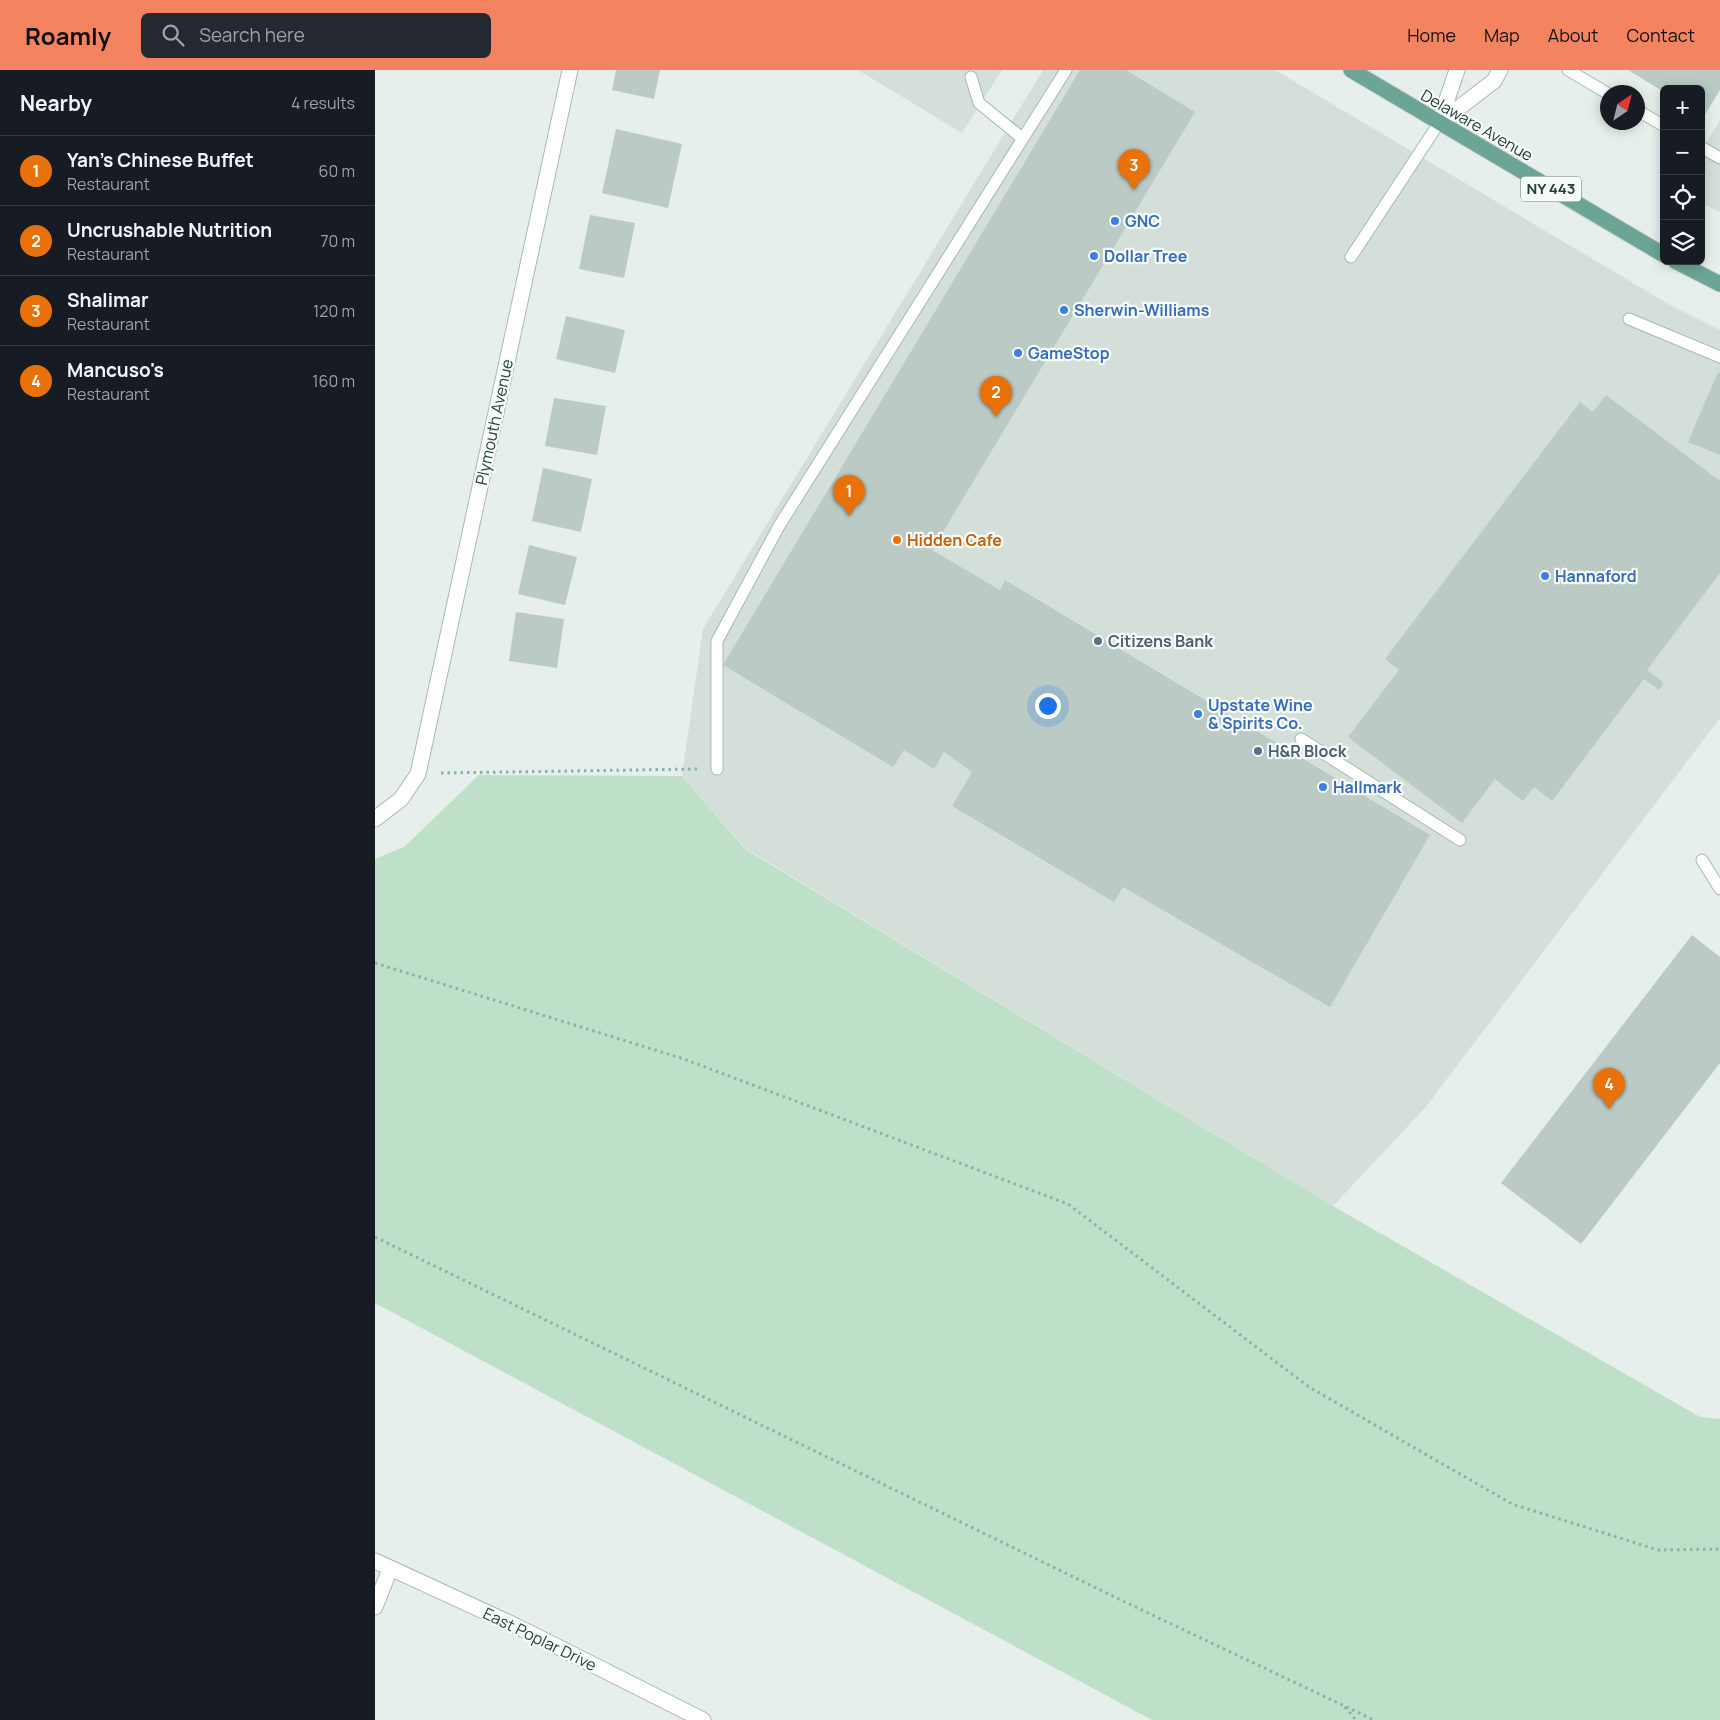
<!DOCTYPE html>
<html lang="en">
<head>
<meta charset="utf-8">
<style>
	:root { --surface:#171b24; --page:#242831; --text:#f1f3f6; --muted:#9ea1a6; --line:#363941; --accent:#f4845f }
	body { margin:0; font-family:Manrope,sans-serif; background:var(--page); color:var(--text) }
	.controls { position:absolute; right:15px; top:15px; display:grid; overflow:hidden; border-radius:8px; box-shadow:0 2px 12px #0003 }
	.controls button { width:45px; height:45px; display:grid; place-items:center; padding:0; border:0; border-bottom:1px solid var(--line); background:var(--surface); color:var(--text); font:25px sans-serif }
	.compass { position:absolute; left:1225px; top:15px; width:45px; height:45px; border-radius:50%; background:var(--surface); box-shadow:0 2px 12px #0003; rotate:35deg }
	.you { position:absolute; left:672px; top:635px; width:18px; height:18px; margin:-12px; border:4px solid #fff; border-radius:50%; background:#1a73e8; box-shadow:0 0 0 8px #1a73e833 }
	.badge { display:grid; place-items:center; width:32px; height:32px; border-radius:50%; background:var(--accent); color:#fff; font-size:16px; font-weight:700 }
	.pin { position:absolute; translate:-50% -41px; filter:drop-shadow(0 1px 2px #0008) }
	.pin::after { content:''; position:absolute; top:26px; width:18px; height:15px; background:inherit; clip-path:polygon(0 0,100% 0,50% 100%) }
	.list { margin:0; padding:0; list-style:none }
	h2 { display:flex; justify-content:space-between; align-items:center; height:65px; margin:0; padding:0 20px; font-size:21px }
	h2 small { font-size:16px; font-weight:400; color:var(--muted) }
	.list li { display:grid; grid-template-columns:32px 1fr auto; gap:15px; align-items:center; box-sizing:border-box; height:70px; padding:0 20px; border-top:1px solid var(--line) }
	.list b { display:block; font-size:19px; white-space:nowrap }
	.list p { margin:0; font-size:16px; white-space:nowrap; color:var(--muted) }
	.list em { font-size:16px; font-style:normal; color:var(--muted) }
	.icon { flex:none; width:28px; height:28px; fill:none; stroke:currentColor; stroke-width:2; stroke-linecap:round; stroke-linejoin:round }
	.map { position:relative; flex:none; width:1345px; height:1650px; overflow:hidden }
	header { display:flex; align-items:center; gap:30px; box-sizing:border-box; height:70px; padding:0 25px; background:var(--accent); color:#111 }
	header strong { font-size:24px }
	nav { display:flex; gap:28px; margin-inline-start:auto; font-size:18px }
	.search { width:350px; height:45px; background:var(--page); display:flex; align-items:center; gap:12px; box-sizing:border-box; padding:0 18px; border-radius:8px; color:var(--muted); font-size:19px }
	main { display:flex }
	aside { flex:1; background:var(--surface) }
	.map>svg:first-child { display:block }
	.built { fill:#d4dfda }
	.green { fill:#bfe0c8 }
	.building { fill:#bbcac4 }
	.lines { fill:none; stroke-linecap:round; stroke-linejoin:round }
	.service-casing { stroke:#a8b8b2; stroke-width:13 }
	.minor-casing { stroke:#a8b8b2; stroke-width:17 }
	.primary-casing { stroke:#c2cac8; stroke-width:17 }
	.path { stroke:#86b3a5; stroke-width:3; stroke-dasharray:2.5 4; stroke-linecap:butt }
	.service { stroke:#fff; stroke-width:11 }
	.minor { stroke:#fff; stroke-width:15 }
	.primary { stroke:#6aa596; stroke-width:15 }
	.shop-dot { fill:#3f7fe0; stroke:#f7fbf9; stroke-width:2 }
	.food-dot { fill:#e8710a; stroke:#f7fbf9; stroke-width:2 }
	.service-dot { fill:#5c6f8a; stroke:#f7fbf9; stroke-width:2 }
	.labels { text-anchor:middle; stroke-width:4.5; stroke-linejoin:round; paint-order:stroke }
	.shield { fill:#f7fbf9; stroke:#637a73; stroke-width:1 }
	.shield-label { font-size:15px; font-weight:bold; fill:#24423a }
	.street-label { font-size:16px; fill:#24423a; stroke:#f7fbf9 }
	.shop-label { font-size:16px; font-weight:bold; fill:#366cbe; stroke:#f7fbf9; text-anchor:start }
	.food-label { font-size:16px; font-weight:bold; fill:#c56008; stroke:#f7fbf9; text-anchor:start }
	.service-label { font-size:16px; font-weight:bold; fill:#4e5e75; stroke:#f7fbf9; text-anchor:start }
</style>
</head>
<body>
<header>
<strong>Roamly</strong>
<div class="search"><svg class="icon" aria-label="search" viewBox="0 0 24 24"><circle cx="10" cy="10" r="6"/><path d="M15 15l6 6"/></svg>Search here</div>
<nav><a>Home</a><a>Map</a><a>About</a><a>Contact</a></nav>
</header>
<main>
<aside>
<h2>Nearby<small>4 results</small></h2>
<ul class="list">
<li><span class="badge" style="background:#e8710a">1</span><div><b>Yan's Chinese Buffet</b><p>Restaurant</p></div><em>60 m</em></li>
<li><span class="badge" style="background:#e8710a">2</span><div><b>Uncrushable Nutrition</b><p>Restaurant</p></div><em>70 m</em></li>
<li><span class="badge" style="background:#e8710a">3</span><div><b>Shalimar</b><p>Restaurant</p></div><em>120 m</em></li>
<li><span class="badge" style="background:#e8710a">4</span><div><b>Mancuso's</b><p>Restaurant</p></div><em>160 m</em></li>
</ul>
</aside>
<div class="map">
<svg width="1345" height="1650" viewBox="0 0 1345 1650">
	<rect width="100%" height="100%" fill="#e6efeb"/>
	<!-- built -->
	<path class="built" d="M483 0H627L587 63Z
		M668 0H900L1295 235 1345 260V648L1050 1038 958 1136 370 778 307 706 328 559Z
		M1345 50V142L1326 133V82Z"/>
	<!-- green -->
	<path class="green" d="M104 705 307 706 370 779 958 1136 1325 1347 1345 1349V1650H777L0 1233V789L29 777Z"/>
	<!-- building -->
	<path class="building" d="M241 0H285L279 29 237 20Z
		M705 0H751L820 42 557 480 625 520 630 510 1055 765 955 937 748 817 739 832 577 736 597 702 569 682 559 699 529 680 518 697 348 595Z
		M1253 0H1345V20L1329 46 1326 45V19H1289V22Z
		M241 59 307 74 293 138 227 123Z
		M215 145 260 153 249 208 204 199Z
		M191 246 250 260 240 303 181 289Z
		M1343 302 1345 303V385L1313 372Z
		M1231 325 1345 411V503L1272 600 1289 613 1284 620 1269 609 1177 731 1159 717 1148 731 1120 709 1087 753 973 667 1024 600 1010 589 1205 332 1218 342Z
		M179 328 231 336 222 385 170 376Z
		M168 398 217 409 206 462 157 451Z
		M154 475 202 487 190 535 143 524Z
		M141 542 189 549 182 598 134 591Z
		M1317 865 1345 887V993L1206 1174 1126 1113Z"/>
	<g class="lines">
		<defs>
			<path id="service" d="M1193 0 1232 23
				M596 7 604 33 647 68
				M1262 40 1289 56
				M1326 77 1345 88
				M976 187 1064 53
				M1254 249 1345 287
				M926 669 1085 770
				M342 699V571L404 456 691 0
				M1327 790 1345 819"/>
			<path id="minor" d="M1064 53 1119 11 1125 0
				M1064 53 1082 0
				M0 749 26 729 43 704 195 0
				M0 1491 139 1555 328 1650
				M0 1537 15 1499"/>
			<path id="primary" d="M976 0 1289 185
				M1300 191 1345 214"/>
		</defs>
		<!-- service casing -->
		<use href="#service" class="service-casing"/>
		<!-- minor casing -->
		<use href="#minor" class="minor-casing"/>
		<!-- primary casing -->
		<use href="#primary" class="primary-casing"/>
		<!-- path -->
		<path class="path" d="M565 466 580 475 610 469
			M66 703 323 699
			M0 893 309 989 693 1134 934 1317 1137 1434 1283 1480 1345 1479
			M0 1167 750 1532 999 1650
			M970 1637 981 1650"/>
		<!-- service -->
		<use href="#service" class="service"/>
		<!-- minor -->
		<use href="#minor" class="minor"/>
		<!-- primary -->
		<use href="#primary" class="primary"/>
	</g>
	<!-- markers -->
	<g class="shop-dot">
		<circle cx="740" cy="151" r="5"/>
		<circle cx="719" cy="186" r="5"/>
		<circle cx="689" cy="240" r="5"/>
		<circle cx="643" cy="283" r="5"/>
		<circle cx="1170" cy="506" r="5"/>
		<circle cx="823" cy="644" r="5"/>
		<circle cx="948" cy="717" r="5"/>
	</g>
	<circle class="food-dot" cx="522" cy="470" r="5"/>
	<g class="service-dot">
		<circle cx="723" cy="571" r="5"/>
		<circle cx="883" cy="681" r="5"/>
	</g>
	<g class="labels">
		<!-- shield labels -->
		<rect class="shield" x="1146" y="106.5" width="60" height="25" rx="4"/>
		<g class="shield-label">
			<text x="1176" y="124">NY 443</text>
		</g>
		<!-- street labels -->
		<g class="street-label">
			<text transform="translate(1102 55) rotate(30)" y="6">Delaware Avenue</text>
			<text transform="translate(119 352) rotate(-78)" y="6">Plymouth Avenue</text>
			<text transform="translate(165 1569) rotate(26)" y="6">East Poplar Drive</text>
		</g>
		<!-- shop labels -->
		<g class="shop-label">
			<text x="750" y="157">GNC</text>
			<text x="729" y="192">Dollar Tree</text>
			<text x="699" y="246">Sherwin-Williams</text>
			<text x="653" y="289">GameStop</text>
			<text x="1180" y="512">Hannaford</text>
			<text x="833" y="641">Upstate Wine<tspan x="833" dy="18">&amp; Spirits Co.</tspan></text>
			<text x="958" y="723">Hallmark</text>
		</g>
		<!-- food labels -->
		<g class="food-label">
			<text x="532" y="476">Hidden Cafe</text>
		</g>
		<!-- service labels -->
		<g class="service-label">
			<text x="733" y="577">Citizens Bank</text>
			<text x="893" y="687">H&amp;R Block</text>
		</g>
	</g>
</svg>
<div class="controls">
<button>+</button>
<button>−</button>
<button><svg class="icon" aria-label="locate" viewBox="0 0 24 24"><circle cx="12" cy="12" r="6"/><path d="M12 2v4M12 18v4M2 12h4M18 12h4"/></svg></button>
<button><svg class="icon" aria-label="layers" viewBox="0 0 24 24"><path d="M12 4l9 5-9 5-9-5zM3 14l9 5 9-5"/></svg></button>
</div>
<svg class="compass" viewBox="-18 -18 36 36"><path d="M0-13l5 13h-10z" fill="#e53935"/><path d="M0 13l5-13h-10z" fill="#9ea1a6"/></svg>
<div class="you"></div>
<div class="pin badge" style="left:474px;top:446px;background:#e8710a">1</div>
<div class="pin badge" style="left:621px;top:347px;background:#e8710a">2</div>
<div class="pin badge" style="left:759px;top:120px;background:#e8710a">3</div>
<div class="pin badge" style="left:1234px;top:1039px;background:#e8710a">4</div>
</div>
</main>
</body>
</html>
